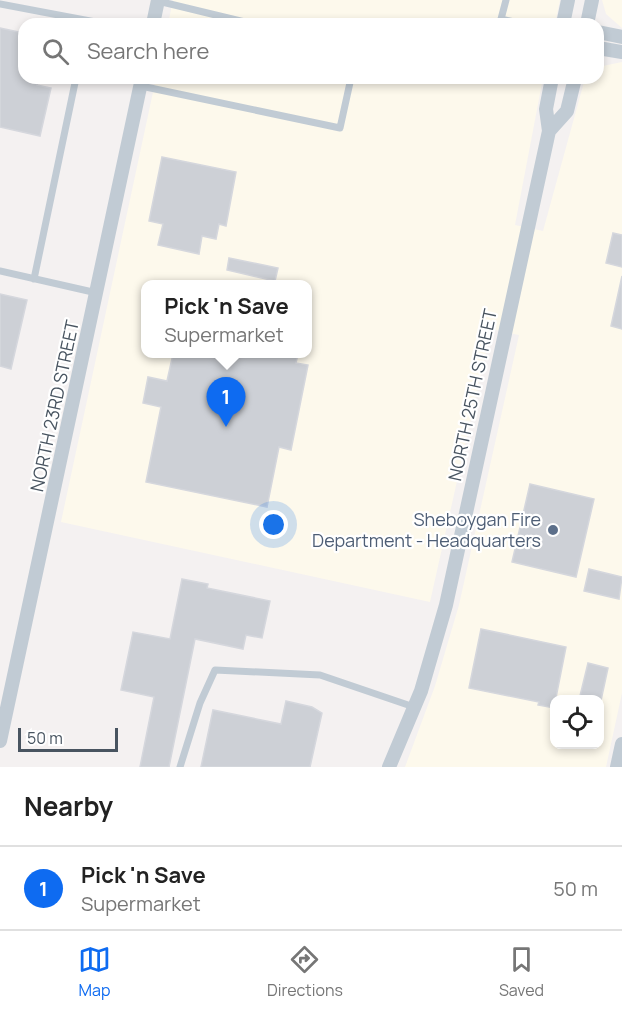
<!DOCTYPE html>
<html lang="en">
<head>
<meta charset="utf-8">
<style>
	:root { --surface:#fff; --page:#f2f2f2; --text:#222; --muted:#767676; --line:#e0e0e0; --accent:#0e6bf1 }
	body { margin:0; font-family:Manrope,sans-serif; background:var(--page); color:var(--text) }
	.controls { position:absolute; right:18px; bottom:18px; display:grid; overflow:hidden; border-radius:12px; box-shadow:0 3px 9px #0003 }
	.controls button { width:54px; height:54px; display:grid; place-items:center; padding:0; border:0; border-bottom:2px solid var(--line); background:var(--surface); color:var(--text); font:30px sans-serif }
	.scale { position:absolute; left:18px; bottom:15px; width:100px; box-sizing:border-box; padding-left:6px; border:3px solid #485460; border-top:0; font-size:16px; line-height:21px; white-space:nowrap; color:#485460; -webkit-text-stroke:4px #fff; paint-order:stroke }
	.you { position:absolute; left:274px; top:525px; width:21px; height:21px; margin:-15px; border:4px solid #fff; border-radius:50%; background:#1a73e8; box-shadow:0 0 0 9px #1a73e833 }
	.badge { display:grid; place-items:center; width:39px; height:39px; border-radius:50%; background:var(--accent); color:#fff; font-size:20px; font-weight:700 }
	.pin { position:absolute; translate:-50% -50px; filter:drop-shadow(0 2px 3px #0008) }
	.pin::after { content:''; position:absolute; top:32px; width:21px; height:18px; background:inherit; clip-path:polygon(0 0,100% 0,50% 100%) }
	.popup { position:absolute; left:141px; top:280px; width:171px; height:78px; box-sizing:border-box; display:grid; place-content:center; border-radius:12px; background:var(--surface); filter:drop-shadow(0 2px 4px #0005); font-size:20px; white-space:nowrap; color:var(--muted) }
	.popup b { font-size:22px; color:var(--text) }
	.popup::after { content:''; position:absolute; left:50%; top:100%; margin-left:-12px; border:12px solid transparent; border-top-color:var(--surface) }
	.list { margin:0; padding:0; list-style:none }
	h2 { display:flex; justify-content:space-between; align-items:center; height:78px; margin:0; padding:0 24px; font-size:26px }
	h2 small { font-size:20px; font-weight:400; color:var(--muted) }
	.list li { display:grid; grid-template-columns:39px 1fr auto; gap:18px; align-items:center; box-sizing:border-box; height:84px; padding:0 24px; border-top:2px solid var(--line) }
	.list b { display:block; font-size:22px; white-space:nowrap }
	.list p { margin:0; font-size:20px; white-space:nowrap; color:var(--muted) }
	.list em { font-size:20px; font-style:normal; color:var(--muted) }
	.icon { flex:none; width:33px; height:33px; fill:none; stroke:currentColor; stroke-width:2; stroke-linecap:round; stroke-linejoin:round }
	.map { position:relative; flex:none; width:622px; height:767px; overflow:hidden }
	.search { position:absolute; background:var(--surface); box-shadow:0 3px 9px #0003; left:18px; right:18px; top:18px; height:66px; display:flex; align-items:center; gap:15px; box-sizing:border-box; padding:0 21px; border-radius:18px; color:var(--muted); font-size:22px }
	.sheet { height:162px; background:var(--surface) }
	nav { display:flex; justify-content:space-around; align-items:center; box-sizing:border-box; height:84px; border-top:2px solid var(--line); background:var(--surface); font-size:16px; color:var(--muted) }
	nav a { display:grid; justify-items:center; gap:3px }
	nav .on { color:var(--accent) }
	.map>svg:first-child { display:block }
	.commercial { fill:#fdf9ec; fill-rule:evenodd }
	.building { fill:#cdd0d6; stroke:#d5d7dd; stroke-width:1.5 }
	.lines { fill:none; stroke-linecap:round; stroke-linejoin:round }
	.lane { stroke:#c1cbd4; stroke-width:7 }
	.street { stroke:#c1cbd4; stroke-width:14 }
	.service-dot { fill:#5c6f8a; stroke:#fff; stroke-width:2 }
	.labels { text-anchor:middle; stroke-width:4.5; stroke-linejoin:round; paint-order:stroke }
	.street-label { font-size:18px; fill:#485460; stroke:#fff }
	.service-label { font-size:18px; fill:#4e5e75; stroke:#fff; text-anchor:end }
</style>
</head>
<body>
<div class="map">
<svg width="622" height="767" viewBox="0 0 622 767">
	<rect width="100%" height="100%" fill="#f4f1f1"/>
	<!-- commercial -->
	<path class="commercial" d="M173 0H560L555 24H168Z
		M602 0H622V28L606 14Z
		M622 62V693L606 767H405L435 686 459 605 519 335 491 329 430 602 61 522 156 78H543L515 225 543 231 584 82 586 78H598V67ZM145 284H307V354H145ZM554 700H600V744H554Z"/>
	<!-- building -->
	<path class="building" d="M0 28 24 33V78H39L37 85 51 88 40 136 0 127Z
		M162 157 236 172 226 226 219 224 216 239 202 236 199 254 158 245 163 224 149 221Z
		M613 233 622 235V267L606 263Z
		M229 258 278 268 275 281 227 270Z
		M622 276V329L611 326Z
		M0 294 27 300 11 369 0 366Z
		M173 354H298L296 363 308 365 291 450 279 447 267 507 146 482 161 407 143 403 148 377 167 381Z
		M530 484 594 499 576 577 512 562Z
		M589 569 622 577 619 599 584 591Z
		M182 579 208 584 207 588 270 601 262 638 246 635 243 649 195 639 169 767H140L154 697 121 690 133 632 170 639Z
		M481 629 566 647 554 708 538 705 539 702 469 688Z
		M588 663 608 668 600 705V700H579Z
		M286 701 312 707 322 713 310 767H201L213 710 281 724Z"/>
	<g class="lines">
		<!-- lane -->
		<path class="lane" d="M506 0 501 19 523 24
			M158 1 253 24
			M0 4 106 24
			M141 86 340 128 351 78
			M0 271 97 293
			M34 279 76 78
			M180 767 200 703 215 670 320 675 414 707"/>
		<!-- street -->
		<path class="street" d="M153 24 158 0
			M563 24 568 0
			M587 24 592 0
			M598 32 622 37
			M598 48 622 52
			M549 131 567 111 575 78
			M0 741 142 78
			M389 767 421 691 446 605 549 131 546 109 552 78
			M617 767 622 744"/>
	</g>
	<!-- markers -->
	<circle class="service-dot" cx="553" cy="530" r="6"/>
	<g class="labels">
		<!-- street labels -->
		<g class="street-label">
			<text transform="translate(473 395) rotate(-78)" y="6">NORTH 25TH STREET</text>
			<text transform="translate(55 406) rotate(-78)" y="6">NORTH 23RD STREET</text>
		</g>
		<!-- service labels -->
		<g class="service-label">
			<text x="541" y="526">Sheboygan Fire<tspan x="541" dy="21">Department - Headquarters</tspan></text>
		</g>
	</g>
</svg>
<div class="controls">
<button><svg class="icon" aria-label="locate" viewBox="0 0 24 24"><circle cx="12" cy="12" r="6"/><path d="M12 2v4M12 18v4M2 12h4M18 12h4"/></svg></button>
</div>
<div class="scale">50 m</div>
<div class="you"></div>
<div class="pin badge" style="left:226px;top:427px">1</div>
<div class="popup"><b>Pick 'n Save</b>Supermarket</div>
<div class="search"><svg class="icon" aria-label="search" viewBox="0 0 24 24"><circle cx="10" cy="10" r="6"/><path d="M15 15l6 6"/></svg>Search here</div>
</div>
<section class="sheet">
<h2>Nearby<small></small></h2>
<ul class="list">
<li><span class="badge">1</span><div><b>Pick 'n Save</b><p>Supermarket</p></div><em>50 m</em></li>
</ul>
</section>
<nav>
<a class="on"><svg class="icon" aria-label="map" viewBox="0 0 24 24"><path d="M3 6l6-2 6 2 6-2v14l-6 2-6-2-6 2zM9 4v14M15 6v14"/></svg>Map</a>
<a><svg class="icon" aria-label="directions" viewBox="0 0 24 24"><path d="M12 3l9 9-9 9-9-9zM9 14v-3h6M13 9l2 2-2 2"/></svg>Directions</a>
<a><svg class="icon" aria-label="saved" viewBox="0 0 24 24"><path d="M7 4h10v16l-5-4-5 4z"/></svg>Saved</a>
</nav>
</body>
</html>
